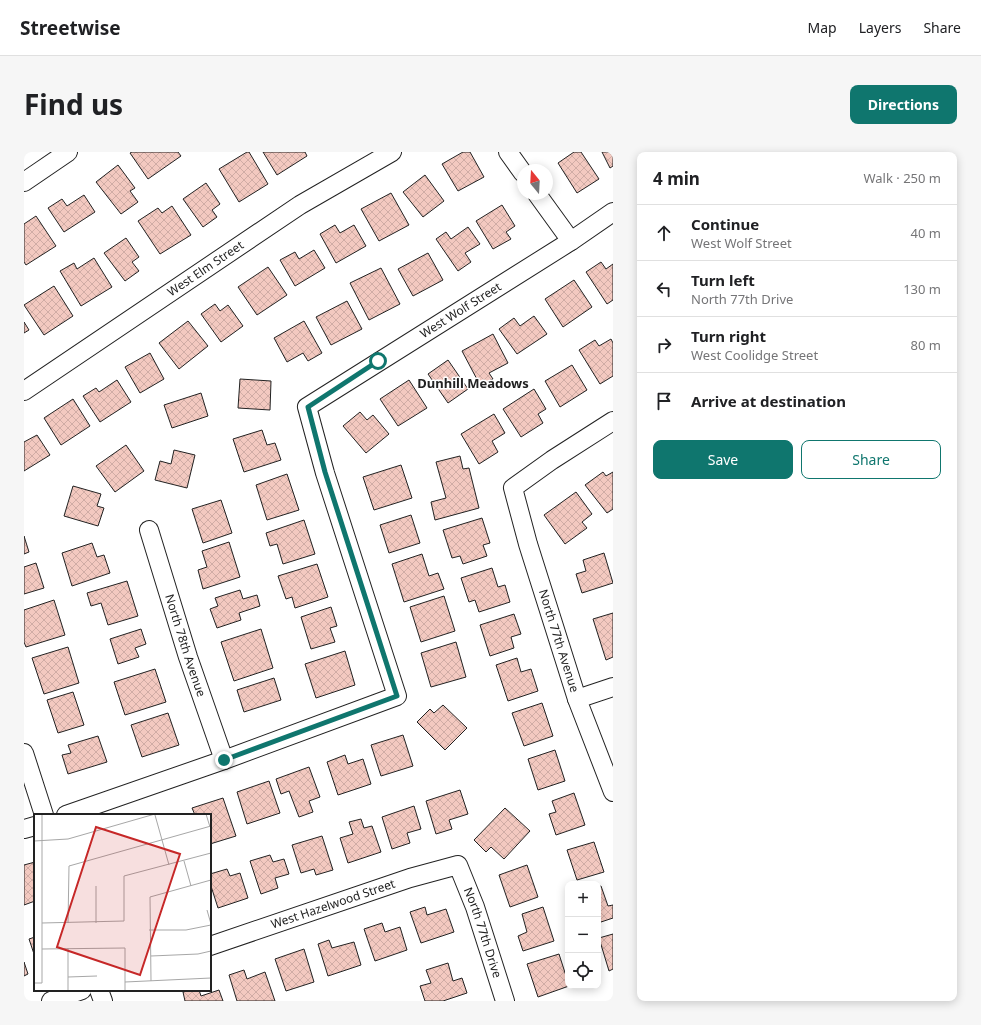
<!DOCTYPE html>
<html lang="en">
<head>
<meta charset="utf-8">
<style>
	:root { --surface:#fff; --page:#f6f6f6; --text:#202124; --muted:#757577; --line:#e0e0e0; --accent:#0f766e }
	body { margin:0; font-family:"Noto Sans",sans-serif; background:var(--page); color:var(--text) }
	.controls { position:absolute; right:12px; bottom:12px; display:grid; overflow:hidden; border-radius:8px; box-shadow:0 2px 10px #0003 }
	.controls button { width:36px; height:36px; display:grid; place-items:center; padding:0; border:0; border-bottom:1px solid var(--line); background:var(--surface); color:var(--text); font:20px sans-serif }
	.compass { position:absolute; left:493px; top:12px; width:36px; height:36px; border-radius:50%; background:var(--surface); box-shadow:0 2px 10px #0003; rotate:342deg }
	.stop { position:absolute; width:12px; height:12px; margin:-9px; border:3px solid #0f766e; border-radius:50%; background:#fff }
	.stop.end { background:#0f766e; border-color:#fff; box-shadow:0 1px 4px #0008 }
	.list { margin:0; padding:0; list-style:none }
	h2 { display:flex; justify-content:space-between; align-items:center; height:52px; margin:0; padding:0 16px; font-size:17px }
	h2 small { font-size:13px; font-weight:400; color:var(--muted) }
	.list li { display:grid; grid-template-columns:26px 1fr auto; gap:12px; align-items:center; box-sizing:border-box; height:56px; padding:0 16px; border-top:1px solid var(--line) }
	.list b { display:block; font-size:15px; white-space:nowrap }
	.list p { margin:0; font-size:13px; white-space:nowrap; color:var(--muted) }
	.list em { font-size:13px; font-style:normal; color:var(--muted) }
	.actions { display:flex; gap:8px; padding:12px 16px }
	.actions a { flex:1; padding:9px 0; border:1px solid var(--accent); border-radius:8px; text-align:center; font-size:14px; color:var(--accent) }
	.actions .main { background:var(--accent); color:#fff }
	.icon { flex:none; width:22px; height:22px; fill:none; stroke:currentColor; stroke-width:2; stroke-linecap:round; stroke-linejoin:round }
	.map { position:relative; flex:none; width:589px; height:849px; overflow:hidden; border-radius:8px }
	header { display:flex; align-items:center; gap:24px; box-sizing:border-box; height:56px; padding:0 20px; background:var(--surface); border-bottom:1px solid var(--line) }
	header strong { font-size:19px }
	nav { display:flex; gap:22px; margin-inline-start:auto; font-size:14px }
	.intro { display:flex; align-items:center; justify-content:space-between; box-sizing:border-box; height:96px; padding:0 24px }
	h1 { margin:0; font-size:28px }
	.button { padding:10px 18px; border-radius:8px; background:var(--accent); color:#fff; font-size:14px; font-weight:700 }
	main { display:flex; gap:24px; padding:0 24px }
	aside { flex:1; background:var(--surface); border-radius:8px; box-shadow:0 2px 10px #0003 }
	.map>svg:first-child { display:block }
	.building { fill:url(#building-cross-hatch); stroke:#222 }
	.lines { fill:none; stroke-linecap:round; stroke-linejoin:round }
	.minor-casing { stroke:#222; stroke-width:20 }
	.minor { stroke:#fff; stroke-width:18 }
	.route { stroke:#0f766e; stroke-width:5 }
	.labels { text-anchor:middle; stroke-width:3; stroke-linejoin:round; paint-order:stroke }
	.street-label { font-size:12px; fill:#222; stroke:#fff }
	.neighbourhood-label { font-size:13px; font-weight:bold; fill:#222; stroke:#fff }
	.inset-road { fill:none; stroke:#a7a7a7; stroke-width:1 }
	.view { fill:#c62828; fill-opacity:0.15; stroke:#c62828; stroke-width:2 }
	.inset-edge { fill:none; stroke:#222; stroke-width:2 }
</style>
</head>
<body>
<header>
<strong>Streetwise</strong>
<nav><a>Map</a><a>Layers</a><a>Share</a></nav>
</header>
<div class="intro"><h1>Find us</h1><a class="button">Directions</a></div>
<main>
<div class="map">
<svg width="589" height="849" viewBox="0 0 589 849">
	<defs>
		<pattern id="building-cross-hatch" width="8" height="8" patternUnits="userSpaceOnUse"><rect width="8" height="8" fill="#f3c9c0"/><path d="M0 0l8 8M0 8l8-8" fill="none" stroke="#d0aca5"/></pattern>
	</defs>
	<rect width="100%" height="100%" fill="#fff"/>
	<!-- building -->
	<path class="building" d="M108 0H154L157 4 124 27 106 1Z
		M223 0H225L244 32 215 50 195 17Z
		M239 0H281L283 4 253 23Z
		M439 0H446L460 25 434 39 418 12Z
		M550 0H557L575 27 553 41 534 11Z
		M578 0H589V14L586 16Z
		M94 13 111 36 106 39 114 50 97 62 72 30Z
		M401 23 420 49 399 65 379 40Z
		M182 31 196 52 188 58 193 65 179 75 159 47Z
		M367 41 385 73 355 89 337 57Z
		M60 43 71 60 40 80 24 56 38 47 43 54Z
		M478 53 491 74 482 80 487 87 469 97 452 69Z
		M148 54 167 83 136 102 114 69 134 56 138 61Z
		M12 64 32 94 2 113 0 110V72Z
		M311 73 316 81 330 73 342 94 312 111 296 82Z
		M444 75 456 92 441 101 447 110 434 119 412 87 422 80 427 87Z
		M102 86 115 105 108 110 115 119 101 129 80 101Z
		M290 98 301 116 271 134 256 108 271 100 275 107Z
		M404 101 419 128 389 144 374 117Z
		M70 106 88 135 57 154 36 119 50 111 53 117Z
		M577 110 582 117 589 112V148L583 152 562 120Z
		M244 115 263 143 233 163 214 135Z
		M357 116 376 152 345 168 326 131Z
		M550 128 568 155 539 175 521 147Z
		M30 134 49 164 20 183 0 153Z
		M323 149 338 177 307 193 292 165Z
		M191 152 196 159 204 153 219 174 197 190 177 162Z
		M510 164 523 182 493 202 475 177 490 166 496 174Z
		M164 169 184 194 155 217 135 191Z
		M280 169 298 201 284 209 279 201 263 210 250 186Z
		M0 170 5 178 0 181Z
		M469 182 484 211 465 221 469 227 456 233 438 199Z
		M587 187 589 191V224L576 232 555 198 571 188 575 194Z
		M126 201 140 227 116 241 101 215Z
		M424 208 444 237 424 251 404 222Z
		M548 213 563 238 536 255 521 229Z
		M216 227 247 229 246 258 214 256Z
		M93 228 107 250 76 270 59 244 72 236 75 240Z
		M385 228 403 256 374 274 356 247Z
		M510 237 522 257 514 262 519 271 497 285 479 257Z
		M177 241 184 264 148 276 140 253Z
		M49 247 66 274 37 293 20 266Z
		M336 260 343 268 349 263 365 282 342 301 319 274Z
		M470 262 481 281 468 289 474 300 455 312 437 282Z
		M238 278 243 293 251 291 257 308 220 320 209 287Z
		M13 283 26 303 0 319V290Z
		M102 293 120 319 91 340 72 314Z
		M150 298 171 303 163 336 131 328 136 309 147 312Z
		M436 304 439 317 445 316 455 356 411 368 407 350 422 346 412 310Z
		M377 313 388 346 350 358 339 325Z
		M579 320 582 324 589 320V357L583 361 561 333Z
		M263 322 275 358 243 368 232 333Z
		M49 334 77 342 73 354 80 356 74 374 40 364Z
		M552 340 568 362 558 370 563 376 541 392 520 363Z
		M197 348 208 381 179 391 168 357Z
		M387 363 396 391 365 401 356 373Z
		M458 366 466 391 459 393 463 404 439 412 436 404 428 406 419 378Z
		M280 368 291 402 259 412 253 392 246 394 242 381Z
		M0 384 5 400 0 402Z
		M205 390 216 425 179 437 174 418 183 415 178 399Z
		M68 391 73 405 80 403 86 421 48 434 38 401Z
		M580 401 589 431 558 441 552 422 562 419 559 408Z
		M398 402 405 424 414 421 420 437 380 450 368 412Z
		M12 411 20 436 0 442V415Z
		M293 412 304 445 271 456 268 445 262 447 254 424Z
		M468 416 474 435 481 433 486 450 455 460 451 448 445 450 437 426Z
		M103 429 114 464 84 473 77 451 67 454 63 441Z
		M216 438 219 447 233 443 236 454 215 461 217 468 193 476 186 457 194 454 191 446Z
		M420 444 431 479 397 490 386 455Z
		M30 448 41 483 2 495 0 490V458Z
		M307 455 313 474 306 476 311 490 287 497 277 465Z
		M589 461V505L582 508 569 467Z
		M490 462 497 482 487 485 490 496 466 504 456 473Z
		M117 477 122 492 111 496 115 505 94 512 86 487Z
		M237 477 249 516 210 529 197 490Z
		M432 490 442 525 407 535 397 501Z
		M44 495 55 531 20 542 8 506Z
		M321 499 331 533 292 546 281 512Z
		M493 506 497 520 507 517 514 539 484 549 472 513Z
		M131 517 142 550 101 563 90 530Z
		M250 526 257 548 220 560 213 538Z
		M49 540 60 573 34 581 23 548Z
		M518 551 529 584 500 594 488 561Z
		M419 553 443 576 421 598 393 570 406 557 410 561Z
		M144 561 155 593 118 605 107 573Z
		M379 583 389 614 357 624 347 593Z
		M74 584 83 610 44 622 38 603 47 601 44 593Z
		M531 598 541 629 514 638 504 607Z
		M321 603 324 612 339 607 347 632 314 643 303 610Z
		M285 615 296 645 285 649 289 660 275 665 265 639 257 642 252 627Z
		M245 629 256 661 223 672 213 640Z
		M436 638 444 662 425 668 428 677 412 682 402 649Z
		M550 641 561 673 532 683 525 662 532 660 528 649Z
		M199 646 212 684 186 692V663H171L168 656Z
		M390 654 397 677 383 681 386 691 368 697 358 665Z
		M481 656 506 679 480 707 467 695 462 700 450 688Z
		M337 667 340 676 348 674 357 700 324 711 316 686 329 682 325 670Z
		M298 684 309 718 292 723 290 717 277 721 268 693Z
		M570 690 580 720 553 728 543 698Z
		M246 703 249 710 260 707 265 722 251 726 254 736 237 742 226 709Z
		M11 710V749L0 753V713Z
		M503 713 514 745 486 755 475 723Z
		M203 717 206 724 216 721 224 746 194 756 186 731V722Z
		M577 734 584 754 589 753V766L574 771V735Z
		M401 755 403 763 422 757 430 780 397 791 386 760Z
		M519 755 530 789 499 799 494 784 503 780 498 762Z
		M358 771 361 780 376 775 383 798 351 809 340 777Z
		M589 782V817L585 819 575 786Z
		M11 785V805L5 787Z
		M305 788 308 796 330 790 337 813 304 824 294 792Z
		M280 797 290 830 262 839 251 807Z
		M535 802 544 830V834H545L514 845 503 812Z
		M0 810 4 822 0 824Z
		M424 811 429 829 438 826 443 841 419 849H401L396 834 407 831 402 818Z
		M220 818 223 827 241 820 251 849H213L205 823Z
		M166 838H175L177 844 195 838 199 849H161L159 840Z"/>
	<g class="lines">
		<defs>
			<g id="minor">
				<path d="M484 0 499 21"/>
				<path d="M0 30 44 0"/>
				<path d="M513 42 547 89"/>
				<path id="s1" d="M0 239 276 53 368 0"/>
				<path id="s2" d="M589 269 528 308 489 336 504 392 553 547 589 640"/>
				<path id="s3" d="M125 378 164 505 200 608"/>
				<path d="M553 547 589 535"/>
				<path d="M0 601 20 663"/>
				<path id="s4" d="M42 663 200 608 373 544 301 321 283 255 547 89 589 60"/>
				<path d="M0 677 11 674"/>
				<path id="s5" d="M186 794 386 726 434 713 451 755 481 849"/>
				<path d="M75 838 79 849"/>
				<path d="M27 849 58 838"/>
			</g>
		</defs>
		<!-- minor casing -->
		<use href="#minor" class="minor-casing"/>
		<!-- minor -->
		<use href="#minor" class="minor"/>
	</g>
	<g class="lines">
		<!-- route -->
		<path class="route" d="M200 608 373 544 301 320 284 255 354 209"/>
	</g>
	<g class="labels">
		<!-- street labels -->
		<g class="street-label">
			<text dy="4" stroke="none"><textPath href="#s1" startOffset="219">West Elm Street</textPath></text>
			<text dy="4" stroke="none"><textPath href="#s4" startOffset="836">West Wolf Street</textPath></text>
			<text dy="4" stroke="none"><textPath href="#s2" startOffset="280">North 77th Avenue</textPath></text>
			<text dy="4" stroke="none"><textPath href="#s3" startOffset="121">North 78th Avenue</textPath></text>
			<text dy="4" stroke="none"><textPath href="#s5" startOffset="130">West Hazelwood Street</textPath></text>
			<text dy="4" stroke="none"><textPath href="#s5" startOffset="333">North 77th Drive</textPath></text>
		</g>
		<!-- neighbourhood labels -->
		<g class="neighbourhood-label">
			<text x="449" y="236">Dunhill Meadows</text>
		</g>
	</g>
	<!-- overview -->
	<g transform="translate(10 662)">
		<rect width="177" height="177" fill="#fff"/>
		<path class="inset-road" d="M172 0 176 13M121 1 135 51M0 27 34 25 121 0M150 47 157 72M173 96 177 110M8 109 90 107V62L177 39M34 109 35 52 177 12M62 109V72M115 116H152L177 111M8 135 91 134V177M117 142 164 140 177 137M34 163 63 162M117 167 116 83 177 66M91 168 177 164M0 169H8V0M34 177V134"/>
		<path class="view" d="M62 13 146 40 106 161 23 133Z"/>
		<rect width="177" height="177" class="inset-edge"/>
	</g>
</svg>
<div class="controls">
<button>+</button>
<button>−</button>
<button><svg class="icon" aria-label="locate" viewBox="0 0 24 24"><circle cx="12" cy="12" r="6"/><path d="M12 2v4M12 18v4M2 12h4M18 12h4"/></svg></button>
</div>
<svg class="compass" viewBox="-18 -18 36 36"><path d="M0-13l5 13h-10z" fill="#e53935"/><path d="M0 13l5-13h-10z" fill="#757577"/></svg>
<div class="stop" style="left:354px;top:209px"></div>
<div class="stop end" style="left:200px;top:608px"></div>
</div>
<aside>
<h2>4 min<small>Walk · 250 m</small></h2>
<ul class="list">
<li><svg class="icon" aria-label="ahead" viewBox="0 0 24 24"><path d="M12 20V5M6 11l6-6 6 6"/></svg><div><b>Continue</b><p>West Wolf Street</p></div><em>40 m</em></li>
<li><svg class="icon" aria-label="left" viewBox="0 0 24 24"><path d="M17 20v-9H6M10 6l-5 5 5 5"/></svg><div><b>Turn left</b><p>North 77th Drive</p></div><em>130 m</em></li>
<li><svg class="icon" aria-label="right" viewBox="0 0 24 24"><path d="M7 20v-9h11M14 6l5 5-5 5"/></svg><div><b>Turn right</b><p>West Coolidge Street</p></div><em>80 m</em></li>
<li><svg class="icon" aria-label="arrive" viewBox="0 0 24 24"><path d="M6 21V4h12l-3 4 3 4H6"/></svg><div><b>Arrive at destination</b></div></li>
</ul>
<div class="actions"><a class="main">Save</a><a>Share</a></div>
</aside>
</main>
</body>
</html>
